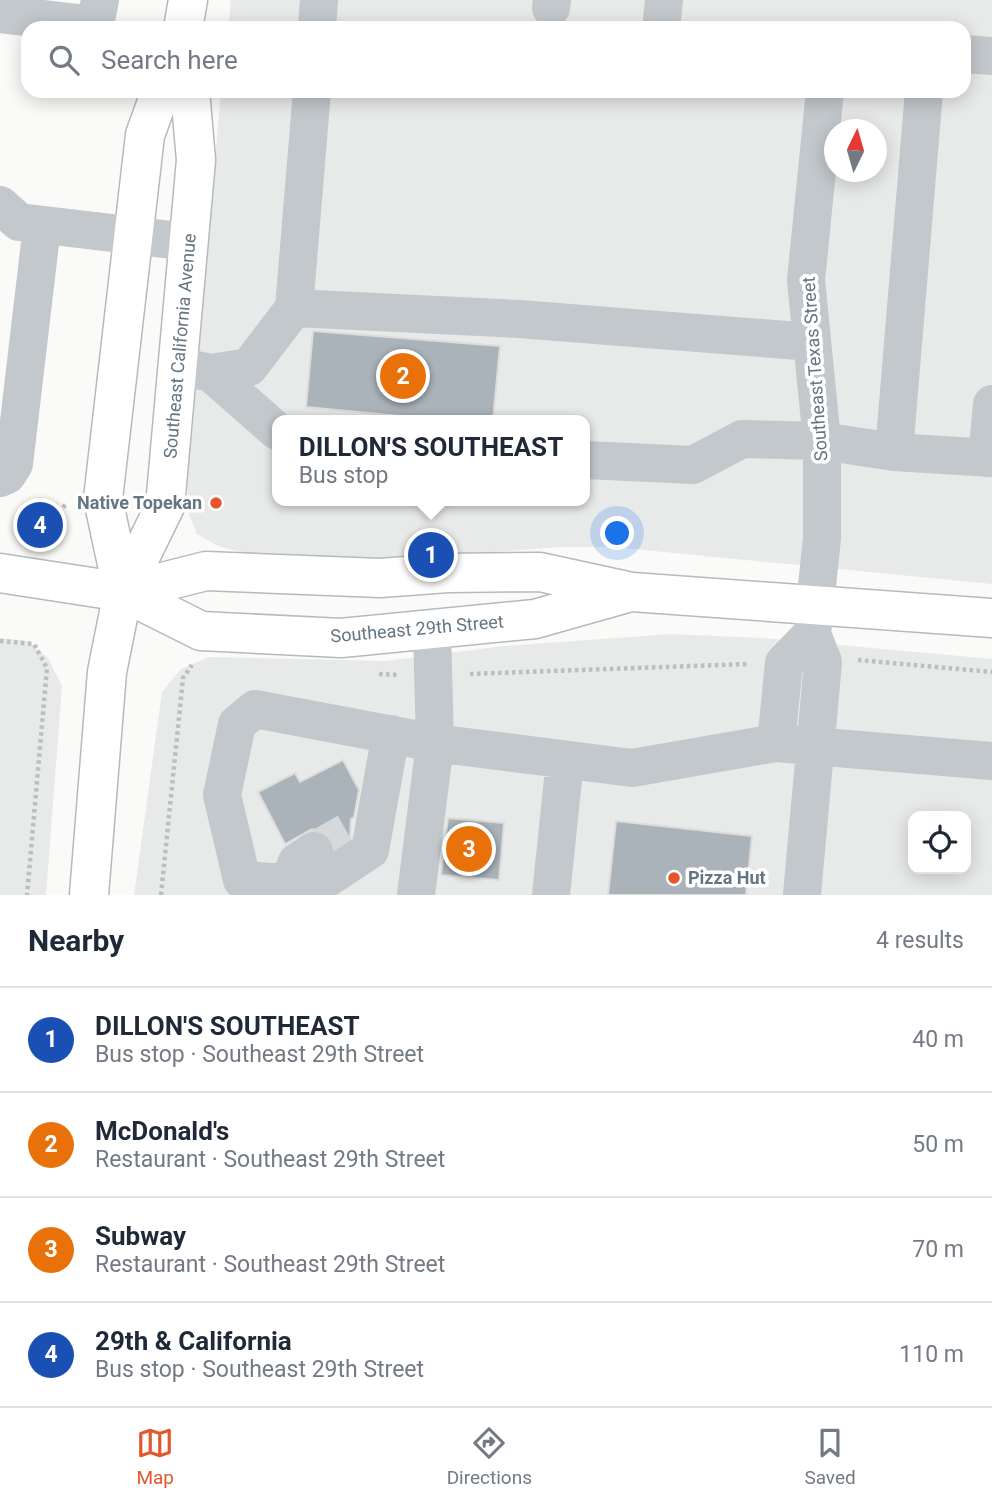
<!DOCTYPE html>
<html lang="en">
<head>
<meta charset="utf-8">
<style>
	:root { --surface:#fff; --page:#f2f2f3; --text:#1f2937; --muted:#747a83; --line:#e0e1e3; --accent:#e4572e }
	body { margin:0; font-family:Roboto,sans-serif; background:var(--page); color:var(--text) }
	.controls { position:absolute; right:21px; bottom:21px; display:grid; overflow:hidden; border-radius:14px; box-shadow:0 4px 18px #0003 }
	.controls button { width:63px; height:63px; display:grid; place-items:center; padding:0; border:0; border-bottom:2px solid var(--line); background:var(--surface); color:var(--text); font:35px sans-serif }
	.compass { position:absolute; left:824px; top:119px; width:63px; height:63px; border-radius:50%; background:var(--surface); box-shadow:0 4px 18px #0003; rotate:5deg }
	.you { position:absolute; left:618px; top:534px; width:24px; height:24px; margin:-18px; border:5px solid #fff; border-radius:50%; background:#1a73e8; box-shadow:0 0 0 10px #1a73e833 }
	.badge { display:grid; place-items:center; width:46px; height:46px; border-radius:50%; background:var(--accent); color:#fff; font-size:23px; font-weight:700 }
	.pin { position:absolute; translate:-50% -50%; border:4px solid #fff; box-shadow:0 2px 7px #0006 }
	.popup { position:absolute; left:272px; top:415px; width:318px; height:91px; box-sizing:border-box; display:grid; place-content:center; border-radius:14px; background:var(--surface); filter:drop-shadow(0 2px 5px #0005); font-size:23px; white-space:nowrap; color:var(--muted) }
	.popup b { font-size:26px; color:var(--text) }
	.popup::after { content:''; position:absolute; left:50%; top:100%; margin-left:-14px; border:14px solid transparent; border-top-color:var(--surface) }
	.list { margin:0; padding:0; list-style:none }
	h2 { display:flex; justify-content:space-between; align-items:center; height:91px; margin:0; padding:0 28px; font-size:30px }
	h2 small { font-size:23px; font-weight:400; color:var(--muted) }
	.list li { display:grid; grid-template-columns:46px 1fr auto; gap:21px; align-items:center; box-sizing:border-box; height:105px; padding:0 28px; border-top:2px solid var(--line) }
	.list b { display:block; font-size:26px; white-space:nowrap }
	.list p { margin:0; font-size:23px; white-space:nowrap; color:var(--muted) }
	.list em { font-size:23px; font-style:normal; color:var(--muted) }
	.icon { flex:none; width:38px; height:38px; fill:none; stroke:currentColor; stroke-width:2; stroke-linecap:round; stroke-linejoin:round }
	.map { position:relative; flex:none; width:992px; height:895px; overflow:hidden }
	.search { position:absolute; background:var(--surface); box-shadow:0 4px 18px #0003; left:21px; right:21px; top:21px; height:77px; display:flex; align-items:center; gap:18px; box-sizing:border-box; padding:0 24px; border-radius:21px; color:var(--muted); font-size:26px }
	.sheet { height:511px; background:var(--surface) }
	nav { display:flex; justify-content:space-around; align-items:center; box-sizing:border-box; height:98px; border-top:2px solid var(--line); background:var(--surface); font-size:19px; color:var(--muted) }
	nav a { display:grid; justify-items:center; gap:4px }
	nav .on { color:var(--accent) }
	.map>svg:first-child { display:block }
	.built { fill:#e8e9e9; fill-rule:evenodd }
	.building { fill:#aab3b9; stroke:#dcdcda; stroke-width:2 }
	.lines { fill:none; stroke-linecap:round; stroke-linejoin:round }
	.minor-tunnel { stroke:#d5d9db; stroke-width:38; stroke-dasharray:38 19; stroke-linecap:butt }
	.major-casing { stroke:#b5babe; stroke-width:41 }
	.path { stroke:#bbbfc2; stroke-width:4.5; stroke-dasharray:3.5 3.5; stroke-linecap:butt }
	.minor { stroke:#c3c8cc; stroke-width:38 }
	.major { stroke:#fff; stroke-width:38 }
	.poi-dot { fill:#e4572e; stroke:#fff; stroke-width:2.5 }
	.labels { text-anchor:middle; stroke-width:7; stroke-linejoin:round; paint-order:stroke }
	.street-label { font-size:18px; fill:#657683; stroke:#fff }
	.poi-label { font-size:18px; font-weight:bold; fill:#657683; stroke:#fff; text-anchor:end }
</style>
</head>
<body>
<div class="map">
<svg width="992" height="895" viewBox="0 0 992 895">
	<rect width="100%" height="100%" fill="#fafaf8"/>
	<!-- built -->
	<path class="built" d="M231 0H992V584L613 547H559L341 564 259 557 218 546 197 534 189 515 187 481 221 91H964V28H228ZM834 130H876V172H834ZM277 420H585V501H277Z
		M671 634 763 638 992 659V895H134L162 692 181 669 209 657 386 661 504 646ZM913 816H966V869H913Z
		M0 638 27 641 48 658 62 686 46 895H0Z"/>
	<!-- building -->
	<path class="building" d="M313 331 500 346 493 420H443L306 407Z
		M343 760 359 790 354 817 351 819 350 837 335 847 325 832 312 829 285 844 258 792 295 773 300 782Z
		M448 818 504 823 499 880 441 875Z
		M616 821 752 836 746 895H608Z"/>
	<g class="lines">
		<!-- minor-tunnel -->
		<path class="minor-tunnel" d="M314 851 355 828"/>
		<defs>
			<path id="major" d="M183 28 188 0
				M0 573 123 592 201 631 341 638 535 619 627 593
				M123 592 206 571 380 578 448 573 540 572 632 592 992 618
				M123 592 103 499 145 135 161 91
				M89 895 107 672 123 592 165 506 196 160 190 91"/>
		</defs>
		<!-- major casing -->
		<use href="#major" class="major-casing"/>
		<!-- path -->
		<path class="path" d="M46 520 67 504
			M0 641 34 644 47 668 27 895
			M858 660 992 672
			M379 674 398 675
			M470 674 748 664
			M161 895 183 678 192 665"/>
		<!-- minor -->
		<path class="minor" d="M551 8 552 0
			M0 14 95 25 100 0
			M662 19 664 0
			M317 28 319 0
			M964 54 992 56
			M0 205 19 222 189 242
			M294 308 519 319 812 342
			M178 366 211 373 249 367 294 308 312 91
			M211 373 277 431
			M894 452 924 91
			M987 458 992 404
			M585 460 693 465 742 439 822 441 894 452 992 458
			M0 478 7 475 14 464 42 226
			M432 630 435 743 632 768 776 743 992 761
			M391 734 370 850 317 885 242 880 222 795 237 724 255 709 435 743 416 895
			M776 743 784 663 812 634
			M288 884 297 862 314 851
			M551 895 565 760
			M802 895 823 662 812 634 822 538V441L806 280 825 91"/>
		<!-- major -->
		<use href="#major" class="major"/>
	</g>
	<!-- markers -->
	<g class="poi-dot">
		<circle cx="216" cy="503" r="7"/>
		<circle cx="674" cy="878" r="7"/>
	</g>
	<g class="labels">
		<!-- street labels -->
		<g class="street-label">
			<text transform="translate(180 346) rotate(-85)" y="6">Southeast California Avenue</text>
			<text transform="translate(815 369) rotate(-94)" y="6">Southeast Texas Street</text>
			<text transform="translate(417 629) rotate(-5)" y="6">Southeast 29th Street</text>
		</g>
		<!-- poi labels -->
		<g class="poi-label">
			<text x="202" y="509">Native Topekan</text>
			<text x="688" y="884" text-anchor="start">Pizza Hut</text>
		</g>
	</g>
</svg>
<div class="controls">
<button><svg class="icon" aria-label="locate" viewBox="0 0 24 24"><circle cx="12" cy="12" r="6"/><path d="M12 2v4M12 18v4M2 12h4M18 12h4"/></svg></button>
</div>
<svg class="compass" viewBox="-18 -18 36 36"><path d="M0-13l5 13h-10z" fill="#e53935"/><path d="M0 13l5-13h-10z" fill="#747a83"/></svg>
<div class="you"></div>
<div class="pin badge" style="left:431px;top:555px;background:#1a4fb4">1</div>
<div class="popup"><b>DILLON'S SOUTHEAST</b>Bus stop</div>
<div class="pin badge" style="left:403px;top:376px;background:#e8710a">2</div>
<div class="pin badge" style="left:469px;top:849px;background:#e8710a">3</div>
<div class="pin badge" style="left:40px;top:525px;background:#1a4fb4">4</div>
<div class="search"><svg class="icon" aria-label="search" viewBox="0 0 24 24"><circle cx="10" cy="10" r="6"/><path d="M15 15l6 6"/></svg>Search here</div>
</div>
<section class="sheet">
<h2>Nearby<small>4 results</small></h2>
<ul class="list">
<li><span class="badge" style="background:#1a4fb4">1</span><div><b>DILLON'S SOUTHEAST</b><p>Bus stop · Southeast 29th Street</p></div><em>40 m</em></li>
<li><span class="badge" style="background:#e8710a">2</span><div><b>McDonald's</b><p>Restaurant · Southeast 29th Street</p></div><em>50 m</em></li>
<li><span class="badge" style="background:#e8710a">3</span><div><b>Subway</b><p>Restaurant · Southeast 29th Street</p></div><em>70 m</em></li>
<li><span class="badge" style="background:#1a4fb4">4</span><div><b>29th &amp; California</b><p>Bus stop · Southeast 29th Street</p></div><em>110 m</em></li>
</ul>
</section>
<nav>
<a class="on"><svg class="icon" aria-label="map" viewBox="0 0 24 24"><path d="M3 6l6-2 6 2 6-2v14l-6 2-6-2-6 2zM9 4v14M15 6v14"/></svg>Map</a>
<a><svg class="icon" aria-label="directions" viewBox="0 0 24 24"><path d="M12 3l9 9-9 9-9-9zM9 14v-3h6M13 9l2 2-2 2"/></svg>Directions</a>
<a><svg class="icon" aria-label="saved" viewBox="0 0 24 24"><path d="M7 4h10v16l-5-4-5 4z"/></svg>Saved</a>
</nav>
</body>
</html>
